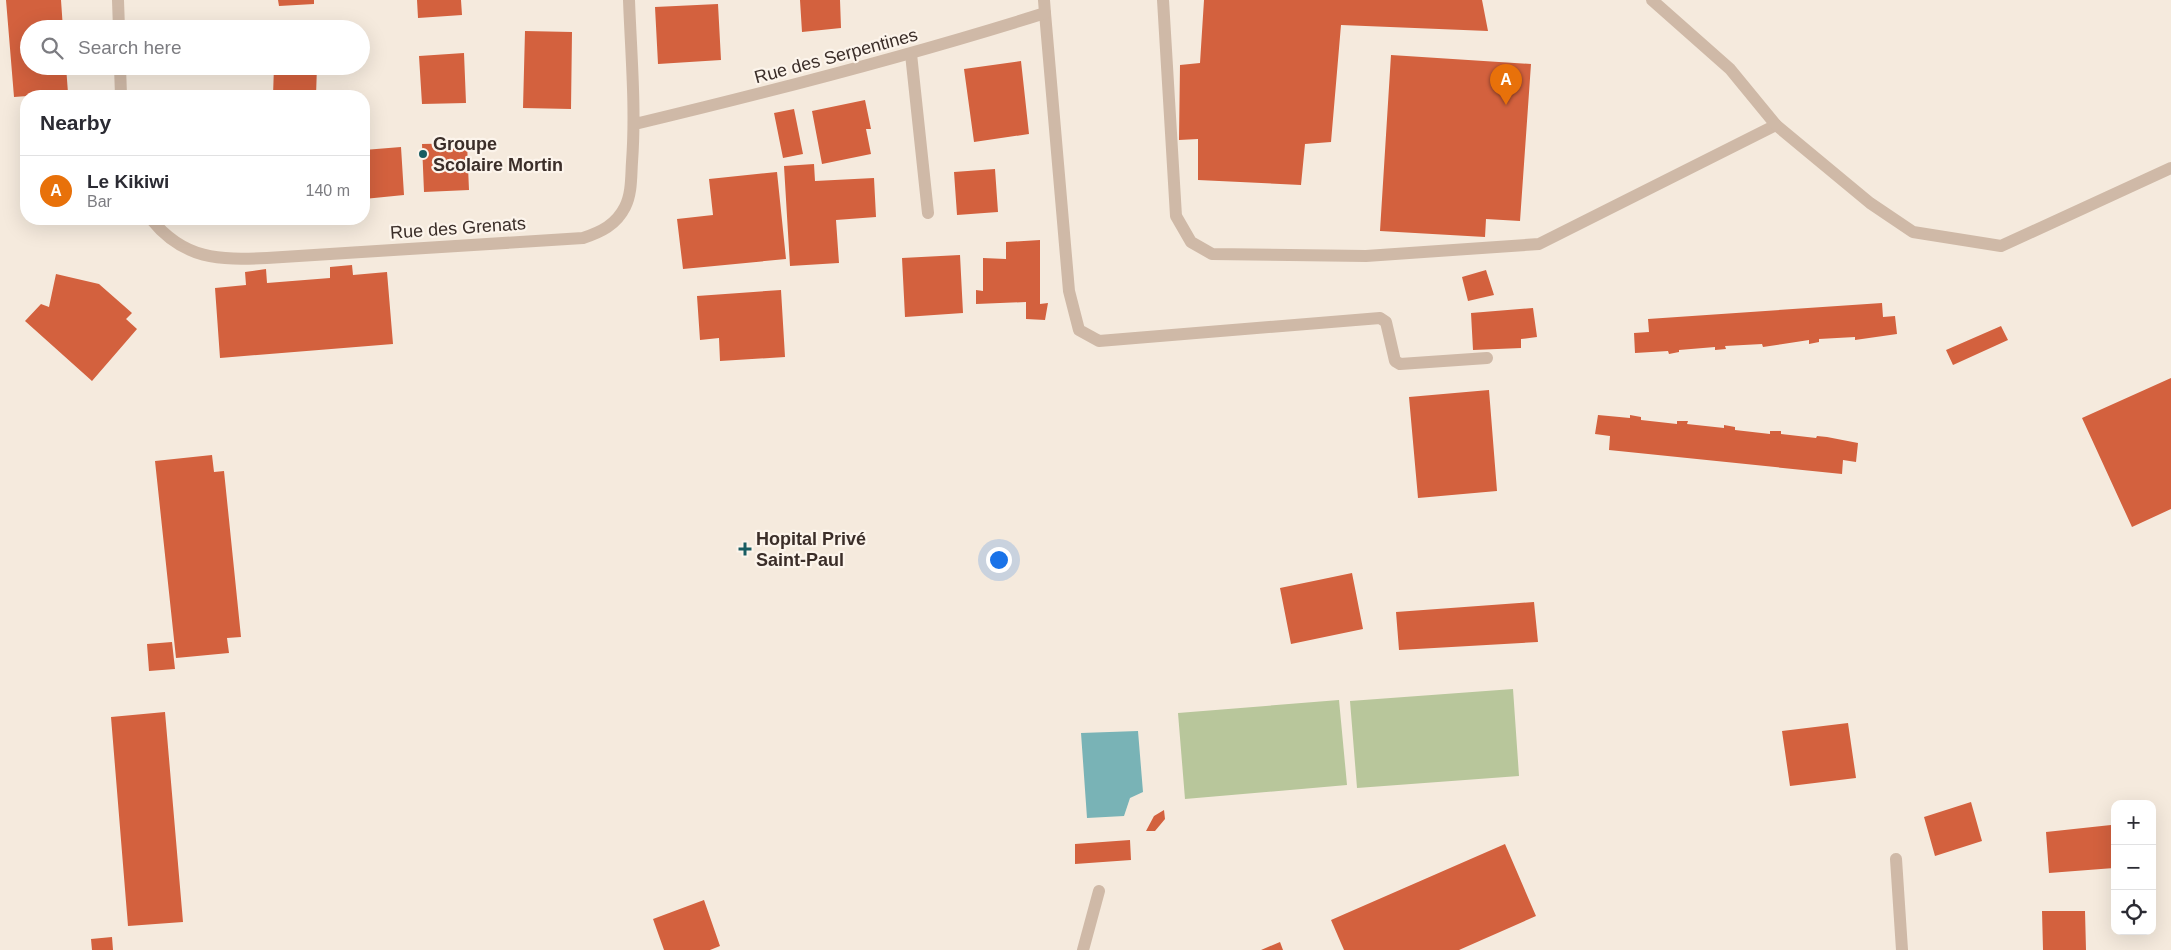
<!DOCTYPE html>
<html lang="en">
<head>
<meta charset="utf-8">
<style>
	:root { --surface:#fff; --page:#f7f7f7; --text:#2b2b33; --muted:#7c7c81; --line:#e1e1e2; --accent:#b45309 }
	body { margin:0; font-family:Helvetica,sans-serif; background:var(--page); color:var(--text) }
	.controls { position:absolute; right:15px; bottom:15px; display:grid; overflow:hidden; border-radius:10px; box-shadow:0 5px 20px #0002 }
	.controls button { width:45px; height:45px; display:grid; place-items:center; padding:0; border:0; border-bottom:1px solid var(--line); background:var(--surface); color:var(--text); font:25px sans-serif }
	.you { position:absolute; left:998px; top:559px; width:18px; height:18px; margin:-12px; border:4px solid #fff; border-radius:50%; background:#1a73e8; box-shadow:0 0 0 8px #1a73e833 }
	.badge { display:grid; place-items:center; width:32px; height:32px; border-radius:50%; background:var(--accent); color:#fff; font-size:16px; font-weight:700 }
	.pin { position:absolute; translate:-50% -41px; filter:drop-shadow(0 1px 2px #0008) }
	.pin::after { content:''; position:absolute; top:26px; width:18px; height:15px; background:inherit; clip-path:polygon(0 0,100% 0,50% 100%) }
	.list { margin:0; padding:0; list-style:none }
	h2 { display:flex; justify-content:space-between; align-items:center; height:65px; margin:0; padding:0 20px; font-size:21px }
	h2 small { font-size:16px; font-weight:400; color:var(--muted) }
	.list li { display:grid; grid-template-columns:32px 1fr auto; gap:15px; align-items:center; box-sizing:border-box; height:70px; padding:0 20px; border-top:1px solid var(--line) }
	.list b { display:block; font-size:19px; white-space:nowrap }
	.list p { margin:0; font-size:16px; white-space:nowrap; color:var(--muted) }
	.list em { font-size:16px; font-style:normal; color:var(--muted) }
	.icon { flex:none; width:28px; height:28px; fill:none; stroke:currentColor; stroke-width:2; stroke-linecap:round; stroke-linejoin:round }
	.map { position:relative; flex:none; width:2171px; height:950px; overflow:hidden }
	.search { position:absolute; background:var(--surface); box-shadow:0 5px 20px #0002; left:20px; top:20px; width:350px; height:55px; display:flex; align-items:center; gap:12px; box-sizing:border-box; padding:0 18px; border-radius:28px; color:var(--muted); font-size:19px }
	.panel { position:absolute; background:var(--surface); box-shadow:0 5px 20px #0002; left:20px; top:90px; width:350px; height:135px; border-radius:20px }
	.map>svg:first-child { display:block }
	.green { fill:#b8c69b }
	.water { fill:#79b3b6 }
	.building { fill:#d3613e }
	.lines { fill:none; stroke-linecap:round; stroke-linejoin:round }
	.lane { stroke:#cfb9a7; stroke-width:12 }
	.street { stroke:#cfb9a7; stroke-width:12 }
	.poi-dot { fill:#195d62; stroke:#fcf4eb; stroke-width:2 }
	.labels { text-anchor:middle; stroke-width:4.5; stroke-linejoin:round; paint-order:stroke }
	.street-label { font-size:18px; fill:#3b2e29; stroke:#fcf4eb }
	.poi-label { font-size:18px; font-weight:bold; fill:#3b2e29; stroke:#fcf4eb; text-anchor:start }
</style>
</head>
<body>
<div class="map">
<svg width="2171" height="950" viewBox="0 0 2171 950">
	<rect width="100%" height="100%" fill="#f5eadd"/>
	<!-- green -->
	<path class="green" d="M1513 689 1519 776 1357 788 1350 701Z
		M1339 700 1347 785 1185 799 1178 713Z"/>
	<!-- water -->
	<path class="water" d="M1138 731 1143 792 1130 798 1124 816 1087 818 1081 733Z"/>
	<!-- building -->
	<path class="building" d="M6 0H61L63 29H29V66H66L68 93 14 97Z
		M278 0H314V4L279 6Z
		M417 0H461L462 15 418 18Z
		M800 0H840L841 28 802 32Z
		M1204 0H1482L1488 31 1341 25 1331 142 1305 144 1301 185 1198 180V139L1179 140 1180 65 1200 63Z
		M718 4 721 60 658 64 655 7Z
		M168 21H217V29H169Z
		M275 25 317 27V29H275Z
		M525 31 572 32 571 109 523 108Z
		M464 53 466 103 422 104 419 56Z
		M1391 55 1531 64 1520 221 1486 219 1485 237 1380 231Z
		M1021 61 1029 134 974 142 964 69Z
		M274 66H317L316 96H273Z
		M865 100 871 129H866L871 154 822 164 812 111Z
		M794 109 803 154 783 158 774 113Z
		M467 143 469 190 424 192 422 144Z
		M401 147 404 195 364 199V150Z
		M814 164 815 181 874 178 876 217 836 220 839 263 790 266 784 166Z
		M995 169 998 212 957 215 954 172Z
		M777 172 786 259 683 269 677 219 713 215 709 179Z
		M1040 240V304L1048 303 1045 320 1026 319V302L976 304V290L983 291V258L1006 259V242Z
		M960 255 963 313 905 317 902 258Z
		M352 265 353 275 387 272 393 344 220 358 215 288 246 285 245 272 266 269 267 283 330 278V267Z
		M1486 270 1494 295 1468 301 1462 277Z
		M56 274 99 284 132 313 126 319 137 329 92 381 25 321 41 304 49 307Z
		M781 290 785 357 720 361 719 338 700 340 697 296Z
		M1882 303 1883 317 1895 316 1897 334 1855 340V337L1819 339V342L1809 344V340L1763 347 1762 344 1725 346 1726 349 1715 350V347L1679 350V352L1669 354 1668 351 1635 353 1634 333 1649 332 1648 319Z
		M1533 308 1537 337 1521 339V348L1473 350 1471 313Z
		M2001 326 2008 340 1953 365 1946 350Z
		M2171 378V509L2132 527 2082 418Z
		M1489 390 1497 491 1418 498 1409 397Z
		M1598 415 1630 418V415L1641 417V420L1677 424V421H1688L1687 424 1724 428V425L1735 427V430L1770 434V431H1781V434L1816 438 1817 436 1827 437 1858 443 1856 462 1843 460 1842 474 1609 450 1610 436 1595 434Z
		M212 455 214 472 224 471 241 637 227 638 229 653 176 658 155 461Z
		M1352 573 1363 629 1291 644 1280 588Z
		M1534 602 1538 642 1399 650 1396 612Z
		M172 642 175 669 149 671 147 644Z
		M165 712 183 922 128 926 111 717Z
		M1848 723 1856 778 1790 786 1782 731Z
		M1971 802 1982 841 1935 856 1924 817Z
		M1164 810 1165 819 1155 831H1146L1154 816Z
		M2111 825 2114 868 2049 873 2046 832Z
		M1130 840 1131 860 1075 864V844Z
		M1505 844 1536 916 1459 950H1344L1331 920Z
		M704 900 720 946 710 950H664L653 919Z
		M2042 911H2085L2086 950H2043Z
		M112 937 113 950H92L91 939Z
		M1280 942 1283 950H1261Z"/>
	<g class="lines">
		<!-- lane -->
		<path class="lane" d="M1163 0 1176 216 1191 242 1212 254 1366 256 1539 244 1776 125
			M1045 13 1069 291 1079 330 1099 341 1380 318 1386 322 1395 361 1400 364 1487 358
			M911 54 928 213
			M1083 950 1099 891"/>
		<!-- street -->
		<path class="street" d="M118 0 119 29
			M1652 0 1730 69 1776 125 1870 203 1913 232 2001 246 2171 168
			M120 66 121 96
			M635 124C773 91 909 56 1045 13L1044 0
			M151 219C184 260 219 260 267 258L583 238C601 232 616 225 625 207 632 193 631 176 632 162 636 108 631 54 629 0
			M1896 859 1902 950"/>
	</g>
	<!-- markers -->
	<g class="poi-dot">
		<circle cx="423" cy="154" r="5"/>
		<path d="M742.5 541.5h5v5h5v5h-5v5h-5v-5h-5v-5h5z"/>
	</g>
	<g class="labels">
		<!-- street labels -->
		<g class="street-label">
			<text transform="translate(836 56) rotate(-15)" y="6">Rue des Serpentines</text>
			<text transform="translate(458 228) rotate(-4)" y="6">Rue des Grenats</text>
		</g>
		<!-- poi labels -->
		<g class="poi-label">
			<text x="433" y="150">Groupe<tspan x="433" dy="21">Scolaire Mortin</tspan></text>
			<text x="756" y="545">Hopital Privé<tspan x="756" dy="21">Saint-Paul</tspan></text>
		</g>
	</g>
</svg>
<div class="controls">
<button>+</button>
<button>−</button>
<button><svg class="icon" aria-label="locate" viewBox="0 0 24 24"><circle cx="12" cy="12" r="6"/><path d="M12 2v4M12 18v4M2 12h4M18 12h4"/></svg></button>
</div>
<div class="you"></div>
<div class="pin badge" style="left:1506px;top:105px;background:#e8710a">A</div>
<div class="search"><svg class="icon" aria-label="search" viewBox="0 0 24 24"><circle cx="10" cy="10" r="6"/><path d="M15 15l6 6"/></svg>Search here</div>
<section class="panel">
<h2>Nearby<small></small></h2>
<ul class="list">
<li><span class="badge" style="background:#e8710a">A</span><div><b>Le Kikiwi</b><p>Bar</p></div><em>140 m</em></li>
</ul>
</section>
</div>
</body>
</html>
